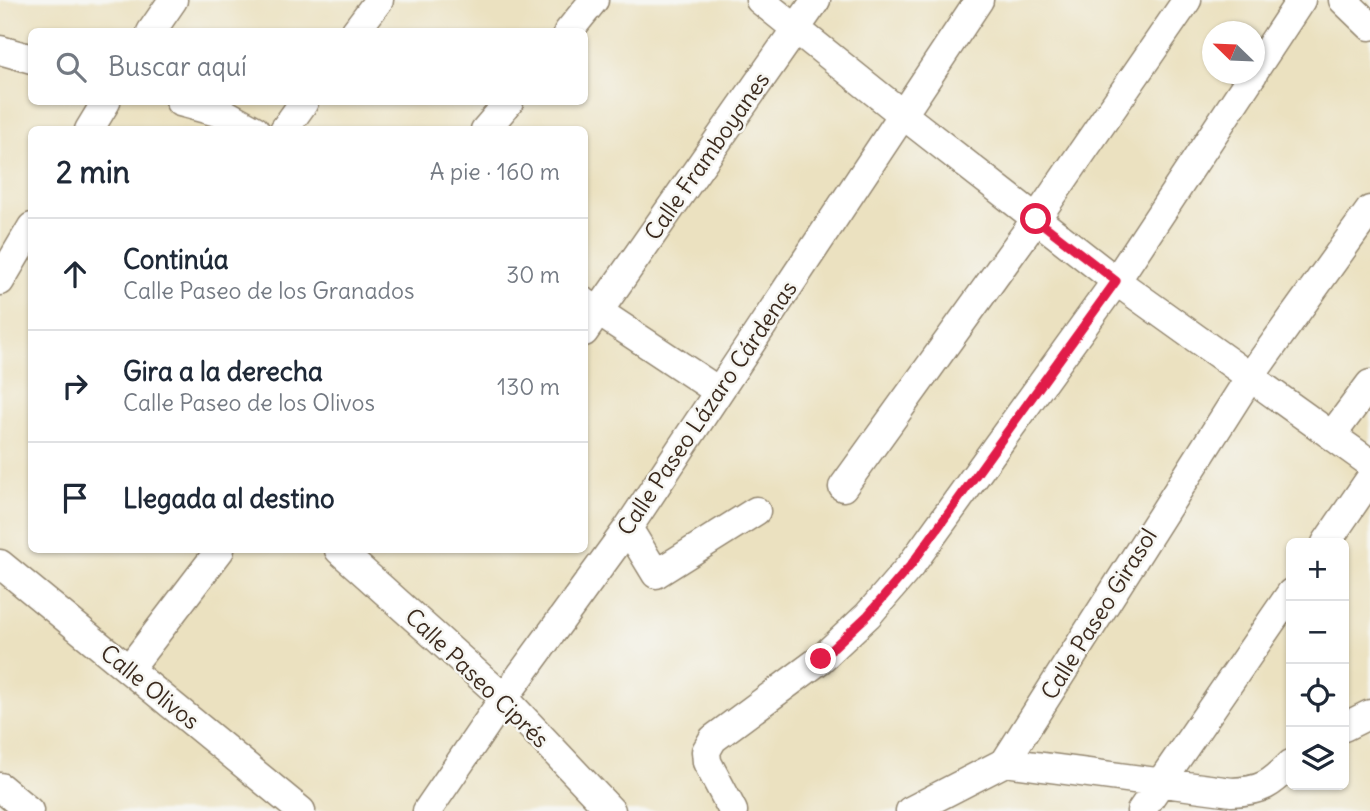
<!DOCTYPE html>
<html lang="es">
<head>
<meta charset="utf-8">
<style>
	:root { --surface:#fff; --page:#f2f2f3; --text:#1f2937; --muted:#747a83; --line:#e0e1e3 }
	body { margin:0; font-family:Delius,sans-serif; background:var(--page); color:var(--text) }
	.controls { position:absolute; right:21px; bottom:21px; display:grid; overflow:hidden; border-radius:10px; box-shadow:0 2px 5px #0004 }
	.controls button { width:63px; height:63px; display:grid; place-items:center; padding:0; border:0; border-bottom:2px solid var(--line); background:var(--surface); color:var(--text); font:35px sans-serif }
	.compass { position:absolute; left:1202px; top:21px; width:63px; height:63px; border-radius:50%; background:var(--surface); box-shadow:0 2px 5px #0004; rotate:293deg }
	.stop { position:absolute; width:21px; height:21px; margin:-16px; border:5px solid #e11d48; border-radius:50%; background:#fff }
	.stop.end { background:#e11d48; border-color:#fff; box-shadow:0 2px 7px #0008 }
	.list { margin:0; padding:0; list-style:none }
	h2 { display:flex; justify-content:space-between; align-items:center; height:91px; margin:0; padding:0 28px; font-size:30px }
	h2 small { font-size:23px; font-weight:400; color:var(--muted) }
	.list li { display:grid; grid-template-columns:46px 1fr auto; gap:21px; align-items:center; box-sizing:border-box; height:112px; padding:0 28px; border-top:2px solid var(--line) }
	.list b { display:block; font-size:26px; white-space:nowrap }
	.list p { margin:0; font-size:23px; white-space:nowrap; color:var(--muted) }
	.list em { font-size:23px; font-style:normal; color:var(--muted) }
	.icon { flex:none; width:38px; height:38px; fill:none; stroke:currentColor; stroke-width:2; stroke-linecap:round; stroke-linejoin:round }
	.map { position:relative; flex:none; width:1370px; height:811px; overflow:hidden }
	.search { position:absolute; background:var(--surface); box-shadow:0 2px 5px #0004; left:28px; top:28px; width:560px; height:77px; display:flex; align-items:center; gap:18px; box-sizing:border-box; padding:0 24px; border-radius:10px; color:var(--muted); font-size:26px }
	.panel { position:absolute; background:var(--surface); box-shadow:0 2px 5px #0004; left:28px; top:126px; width:560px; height:427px; border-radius:10px }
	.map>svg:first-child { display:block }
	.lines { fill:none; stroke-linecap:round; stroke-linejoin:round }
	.street-casing { stroke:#93866f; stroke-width:31 }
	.street { stroke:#fff; stroke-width:28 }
	.route { stroke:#e11d48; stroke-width:9 }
	.labels { text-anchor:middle; stroke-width:5; stroke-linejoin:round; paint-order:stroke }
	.street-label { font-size:23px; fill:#3b2a1e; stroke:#f6f6f2 }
</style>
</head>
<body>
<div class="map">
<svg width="1370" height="811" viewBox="0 0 1370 811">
	<rect width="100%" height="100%" fill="#f6f6f2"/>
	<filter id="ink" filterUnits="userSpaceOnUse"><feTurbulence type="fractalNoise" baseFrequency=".0143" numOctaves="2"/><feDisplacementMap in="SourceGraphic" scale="14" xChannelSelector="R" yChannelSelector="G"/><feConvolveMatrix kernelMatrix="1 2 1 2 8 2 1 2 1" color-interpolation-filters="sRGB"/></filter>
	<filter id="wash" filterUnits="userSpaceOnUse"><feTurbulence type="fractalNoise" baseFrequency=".00686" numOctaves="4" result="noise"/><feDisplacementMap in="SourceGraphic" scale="28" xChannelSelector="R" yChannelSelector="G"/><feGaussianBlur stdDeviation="1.57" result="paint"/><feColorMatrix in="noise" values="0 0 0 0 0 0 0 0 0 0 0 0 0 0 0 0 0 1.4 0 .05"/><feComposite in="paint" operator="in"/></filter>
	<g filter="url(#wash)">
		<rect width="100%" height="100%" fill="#ebe1c0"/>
	</g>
	<g filter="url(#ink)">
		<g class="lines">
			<defs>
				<path id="street" d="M760 0 902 114 1116 281 1370 463
					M1343 0 1370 26
					M151 32 173 0
					M355 32 379 0
					M568 32 594 0
					M0 50 32 59
					M1254 71 1301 0
					M180 102 228 115 255 130
					M89 130 106 102
					M284 130 304 102
					M485 130 509 102
					M0 281 32 227
					M584 302 718 391
					M584 332 816 0
					M1332 435 1370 384
					M843 487 1036 219 1187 0
					M628 528 656 574 756 511
					M1326 543 1370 479
					M339 550 504 698 611 811
					M0 564 301 811
					M129 669 220 550
					M1344 727 1370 714
					M1005 762 1232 792C1262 791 1271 784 1291 764
					M0 787 29 811
					M427 811 504 698 628 528 979 0
					M733 811 707 762 706 751 713 739 821 659 868 615 911 565 1116 281 1253 74
					M910 811 1005 762 1250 377 1370 210
					M1141 811 1291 593"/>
			</defs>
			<!-- street casing -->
			<use href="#street" class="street-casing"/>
			<!-- street -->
			<use href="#street" class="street"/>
		</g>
	</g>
	<g class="lines" filter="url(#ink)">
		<!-- route -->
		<path class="route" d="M821 659 868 615 911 565 1116 281 1036 219"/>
	</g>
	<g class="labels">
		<!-- street labels -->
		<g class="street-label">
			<text transform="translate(707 156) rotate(-55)" y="8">Calle Framboyanes</text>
			<text transform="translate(707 408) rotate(-56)" y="8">Calle Paseo Lázaro Cárdenas</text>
			<text transform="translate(1099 614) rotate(-58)" y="8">Calle Paseo Girasol</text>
			<text transform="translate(477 678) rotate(44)" y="8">Calle Paseo Ciprés</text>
			<text transform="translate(150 687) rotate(39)" y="8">Calle Olivos</text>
		</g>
	</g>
</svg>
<div class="controls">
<button>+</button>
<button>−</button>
<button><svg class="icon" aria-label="locate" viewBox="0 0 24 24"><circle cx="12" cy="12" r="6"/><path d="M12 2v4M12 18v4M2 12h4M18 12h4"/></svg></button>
<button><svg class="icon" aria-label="layers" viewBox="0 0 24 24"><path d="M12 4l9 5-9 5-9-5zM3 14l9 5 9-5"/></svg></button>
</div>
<svg class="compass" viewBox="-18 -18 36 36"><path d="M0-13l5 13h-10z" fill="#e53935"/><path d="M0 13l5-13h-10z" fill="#747a83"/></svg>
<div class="stop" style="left:1036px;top:219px"></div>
<div class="stop end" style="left:821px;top:659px"></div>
<div class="search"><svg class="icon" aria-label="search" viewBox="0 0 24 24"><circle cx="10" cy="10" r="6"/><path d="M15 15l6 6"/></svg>Buscar aquí</div>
<section class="panel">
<h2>2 min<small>A pie · 160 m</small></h2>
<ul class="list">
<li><svg class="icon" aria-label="ahead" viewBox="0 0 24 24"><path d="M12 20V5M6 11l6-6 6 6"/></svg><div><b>Continúa</b><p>Calle Paseo de los Granados</p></div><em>30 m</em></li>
<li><svg class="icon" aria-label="right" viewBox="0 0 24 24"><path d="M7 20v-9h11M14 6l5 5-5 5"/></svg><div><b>Gira a la derecha</b><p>Calle Paseo de los Olivos</p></div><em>130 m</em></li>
<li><svg class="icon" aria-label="arrive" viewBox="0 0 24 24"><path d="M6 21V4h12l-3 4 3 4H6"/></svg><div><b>Llegada al destino</b></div></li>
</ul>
</section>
</div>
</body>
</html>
